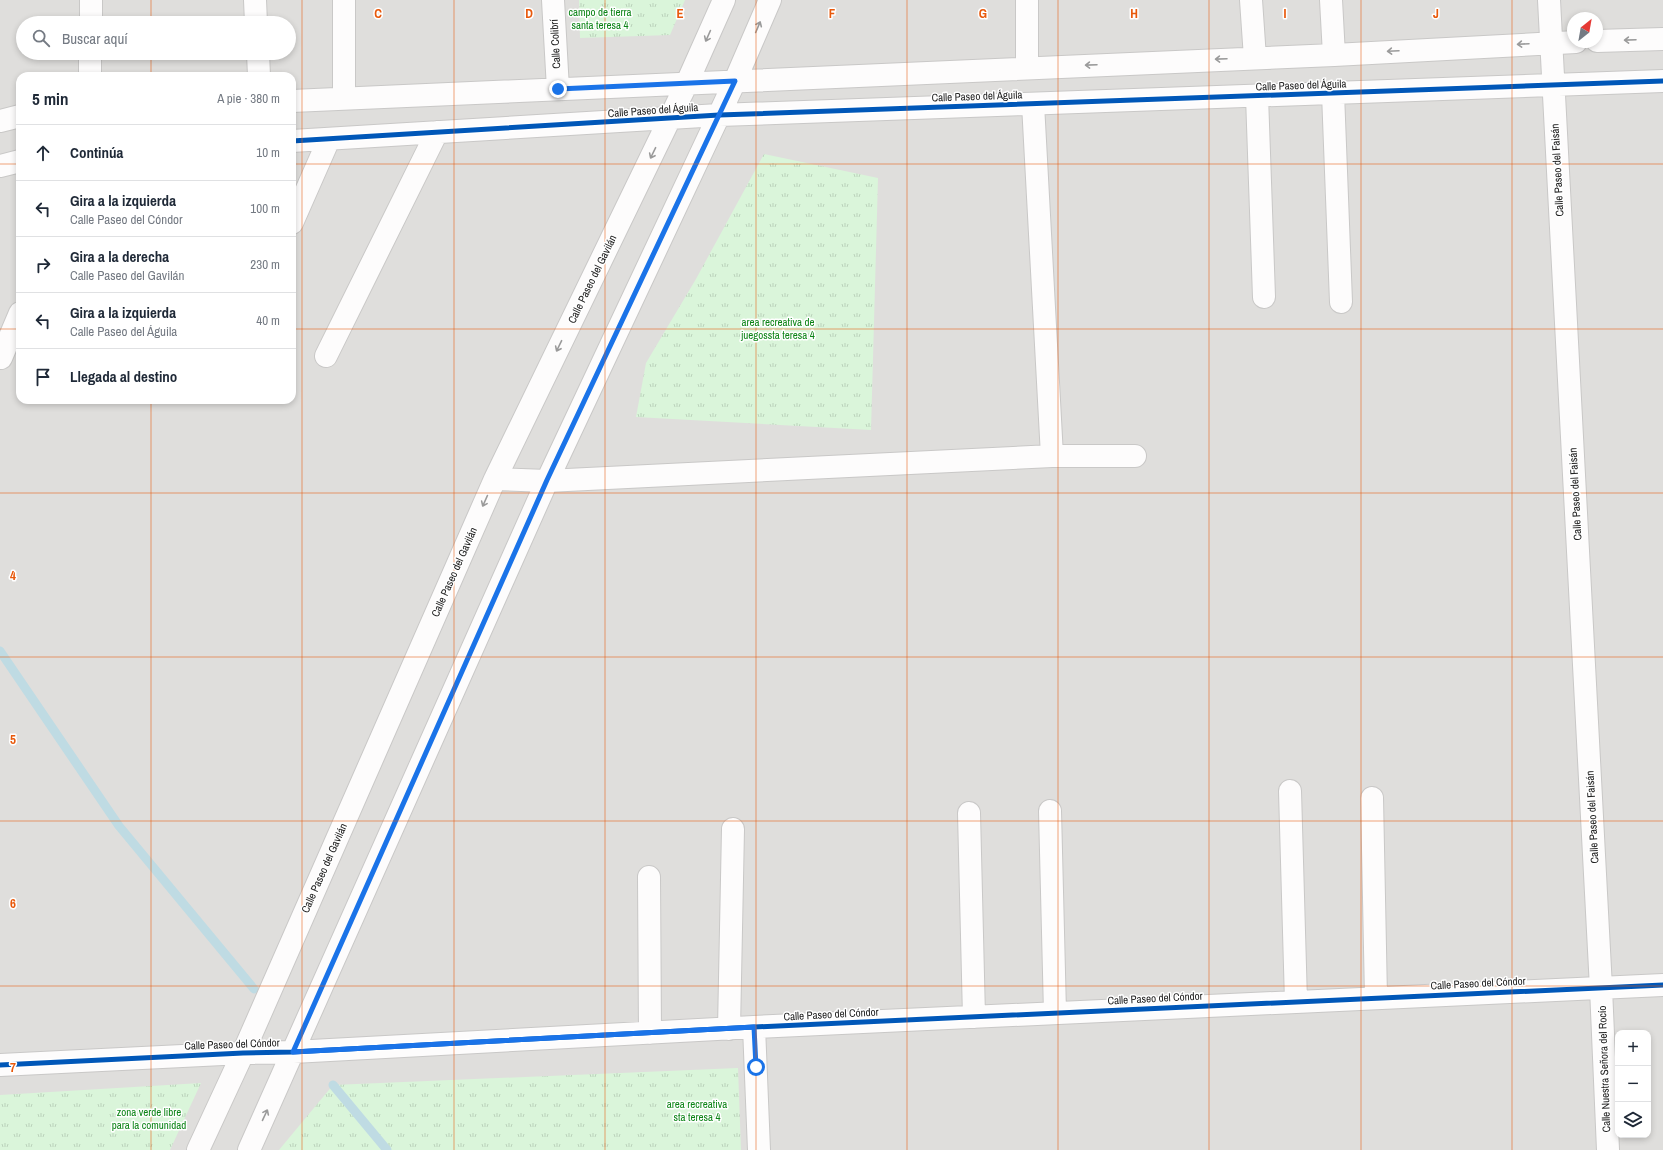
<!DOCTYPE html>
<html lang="es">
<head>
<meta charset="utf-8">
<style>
	:root { --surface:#fff; --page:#f6f6f7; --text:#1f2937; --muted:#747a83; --line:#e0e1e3 }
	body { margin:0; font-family:"Archivo Narrow",sans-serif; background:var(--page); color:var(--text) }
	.controls { position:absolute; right:12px; bottom:12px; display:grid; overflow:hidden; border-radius:8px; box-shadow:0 2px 6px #0003 }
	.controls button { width:36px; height:36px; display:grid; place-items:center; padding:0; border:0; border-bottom:1px solid var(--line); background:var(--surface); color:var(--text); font:20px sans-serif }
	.compass { position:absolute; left:1567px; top:12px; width:36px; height:36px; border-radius:50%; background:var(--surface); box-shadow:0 2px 6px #0003; rotate:31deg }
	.stop { position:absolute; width:12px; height:12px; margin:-9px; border:3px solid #1a73e8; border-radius:50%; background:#fff }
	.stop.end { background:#1a73e8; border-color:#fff; box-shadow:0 1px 4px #0008 }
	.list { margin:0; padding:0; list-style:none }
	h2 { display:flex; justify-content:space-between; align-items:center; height:52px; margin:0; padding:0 16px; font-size:17px }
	h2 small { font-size:13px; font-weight:400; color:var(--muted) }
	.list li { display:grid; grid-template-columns:26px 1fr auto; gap:12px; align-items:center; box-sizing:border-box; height:56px; padding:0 16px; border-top:1px solid var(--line) }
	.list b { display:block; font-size:15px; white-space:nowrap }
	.list p { margin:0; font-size:13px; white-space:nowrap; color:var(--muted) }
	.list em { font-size:13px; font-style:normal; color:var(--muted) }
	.icon { flex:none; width:22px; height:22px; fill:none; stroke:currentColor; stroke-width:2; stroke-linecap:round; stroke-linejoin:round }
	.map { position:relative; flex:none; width:1663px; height:1150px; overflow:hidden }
	.search { position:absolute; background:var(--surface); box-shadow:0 2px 6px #0003; left:16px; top:16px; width:280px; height:44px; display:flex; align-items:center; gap:10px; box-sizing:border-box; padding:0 14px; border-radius:22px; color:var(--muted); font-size:15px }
	.panel { position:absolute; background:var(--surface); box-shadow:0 2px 6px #0003; left:16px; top:72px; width:280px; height:332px; border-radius:12px }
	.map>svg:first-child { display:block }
	.residential { fill:#dfdedc; fill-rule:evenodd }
	.park { fill:url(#park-tufts) }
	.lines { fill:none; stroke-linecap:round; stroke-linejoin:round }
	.stream { stroke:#bfdbe3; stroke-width:9 }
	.minor-casing { stroke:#c9c8c7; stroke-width:24 }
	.minor { stroke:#fdfcfc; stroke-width:22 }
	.cycleway-casing { stroke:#fff; stroke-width:8 }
	.cycleway { stroke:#0057b8; stroke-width:5 }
	.oneway { stroke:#9a9a9a }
	.route { stroke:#1a73e8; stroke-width:5 }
	.grid { fill:none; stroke:#e8590c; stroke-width:1; stroke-opacity:0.55 }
	.labels { text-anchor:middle; stroke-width:3; stroke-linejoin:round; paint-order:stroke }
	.park-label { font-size:11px; fill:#0c8416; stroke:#fff }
	.street-label { font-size:11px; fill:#222; stroke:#fff }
	.grid-label { font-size:13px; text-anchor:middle; font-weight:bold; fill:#e8590c; stroke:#fff; stroke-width:3; stroke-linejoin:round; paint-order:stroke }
</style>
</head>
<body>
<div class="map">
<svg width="1663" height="1150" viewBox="0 0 1663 1150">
	<defs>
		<pattern id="park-tufts" width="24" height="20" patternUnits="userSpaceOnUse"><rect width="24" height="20" fill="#daf5da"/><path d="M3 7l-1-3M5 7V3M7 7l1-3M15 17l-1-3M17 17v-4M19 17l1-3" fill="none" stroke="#bbd2bb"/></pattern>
	</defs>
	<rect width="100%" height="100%" fill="#f0eeeb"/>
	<!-- residential -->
	<path class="residential" d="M0 0H1663V1150H0ZM1573 18H1597V42H1573ZM23 23H289V53H23ZM20 76H292V400H20ZM1618 1033H1648V1135H1618Z"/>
	<!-- park -->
	<path class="park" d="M579 0H685L670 35 580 38Z
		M764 154 878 178 871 430 636 417 646 363 696 279Z
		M738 1068 741 1150H279L333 1085Z
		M201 1083 170 1150H0V1095Z"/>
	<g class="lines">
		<!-- stream -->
		<path class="stream" d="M0 651 119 826 254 989
			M333 1085 387 1150"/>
		<defs>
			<path id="minor" d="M255 0 256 23
				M344 0V98
				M553 0 558 89
				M1027 0V68
				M1251 0 1255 58
				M1331 0 1334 55
				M1549 0 1601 988 1608 1150
				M91 23V0
				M1597 41 1663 39
				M258 53 259 76
				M90 76V53
				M1333 93 1341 302
				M1257 96 1264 297
				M292 101 1334 55 1576 42
				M1033 104 1052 456
				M0 121 20 116
				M292 141 719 115 1663 81
				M0 166 20 161
				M292 223 329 139
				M326 356 437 132
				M1 358 20 313
				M495 479 547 481 1052 456H1135
				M1290 791 1296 1002
				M1372 798 1376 998
				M1050 811 1055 1013
				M969 813 974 1017
				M649 877 650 1033
				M754 1027 759 1150
				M729 1029 733 829
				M0 1065 243 1053 293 1052 754 1027 1663 985
				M198 1150 243 1053 495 479 687 83 724 0
				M249 1150 547 481 735 81 770 0"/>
		</defs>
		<!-- minor casing -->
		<use href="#minor" class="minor-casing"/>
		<!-- minor -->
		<use href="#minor" class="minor"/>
		<defs>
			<path id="cycleway" d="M292 141 719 115 1663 81
				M0 1065 243 1053 293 1052 754 1027 1663 985"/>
		</defs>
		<!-- cycleway casing -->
		<use href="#cycleway" class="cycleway-casing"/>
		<!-- cycleway -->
		<use href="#cycleway" class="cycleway"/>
	</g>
	<!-- one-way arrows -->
	<defs><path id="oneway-shaft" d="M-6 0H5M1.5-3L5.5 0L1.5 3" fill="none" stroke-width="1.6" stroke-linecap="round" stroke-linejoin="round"/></defs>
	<g class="oneway">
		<use href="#oneway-shaft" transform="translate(758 27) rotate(-67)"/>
		<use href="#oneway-shaft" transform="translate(708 36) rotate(114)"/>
		<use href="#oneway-shaft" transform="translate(1630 40) rotate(178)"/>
		<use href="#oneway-shaft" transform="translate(1523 44) rotate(177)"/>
		<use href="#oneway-shaft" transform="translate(1393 51) rotate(177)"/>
		<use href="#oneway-shaft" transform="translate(1221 59) rotate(178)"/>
		<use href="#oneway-shaft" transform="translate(1091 65) rotate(178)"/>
		<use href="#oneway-shaft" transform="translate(653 153) rotate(116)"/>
		<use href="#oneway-shaft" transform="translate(559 346) rotate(116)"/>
		<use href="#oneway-shaft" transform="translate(485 501) rotate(114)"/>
		<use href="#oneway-shaft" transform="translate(265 1115) rotate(-65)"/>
	</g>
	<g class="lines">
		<!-- route -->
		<path class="route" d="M558 89 735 81 547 480 293 1052 754 1027 756 1067"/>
	</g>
	<!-- grid -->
	<path class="grid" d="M151 0V23M302 0V1150M454 0V1150M605 0V1150M756 0V1150M907 0V1150M1058 0V1150M1209 0V1150M1361 0V1150M1512 0V1150M151 53V76M0 164H20M292 164H1663M0 329H20M292 329H1663M151 400V1150M0 493H1663M0 657H1663M0 821H1663M0 986H1663"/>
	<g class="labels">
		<!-- park labels -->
		<g class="park-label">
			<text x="600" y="16">campo de tierra<tspan x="600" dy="13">santa teresa 4</tspan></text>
			<text x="778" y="326">area recreativa de<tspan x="778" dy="13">juegossta teresa 4</tspan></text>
			<text x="697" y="1108">area recreativa<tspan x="697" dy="13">sta teresa 4</tspan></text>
			<text x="149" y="1116">zona verde libre<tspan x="149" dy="13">para la comunidad</tspan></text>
		</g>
		<!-- street labels -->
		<g class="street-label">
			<text transform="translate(555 44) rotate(-93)" y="4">Calle Colibrí</text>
			<text transform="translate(1301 85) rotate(-2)" y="4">Calle Paseo del Águila</text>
			<text transform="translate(977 96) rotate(-2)" y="4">Calle Paseo del Águila</text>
			<text transform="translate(653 110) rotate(-4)" y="4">Calle Paseo del Águila</text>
			<text transform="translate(1557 170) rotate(-93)" y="4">Calle Paseo del Faisán</text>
			<text transform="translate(592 279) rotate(-64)" y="4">Calle Paseo del Gavilán</text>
			<text transform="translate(1575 494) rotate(-93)" y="4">Calle Paseo del Faisán</text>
			<text transform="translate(454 572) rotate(-66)" y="4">Calle Paseo del Gavilán</text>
			<text transform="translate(1592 817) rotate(-93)" y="4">Calle Paseo del Faisán</text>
			<text transform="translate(324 868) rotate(-66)" y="4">Calle Paseo del Gavilán</text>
			<text transform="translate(1478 983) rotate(-3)" y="4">Calle Paseo del Cóndor</text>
			<text transform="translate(1155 998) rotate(-3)" y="4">Calle Paseo del Cóndor</text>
			<text transform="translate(831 1014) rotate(-3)" y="4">Calle Paseo del Cóndor</text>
			<text transform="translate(232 1044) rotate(-2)" y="4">Calle Paseo del Cóndor</text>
			<text transform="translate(1604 1069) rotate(-92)" y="4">Calle Nuestra Señora del Rocío</text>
		</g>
	</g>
	<g class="grid-label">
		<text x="378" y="18">C</text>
		<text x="529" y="18">D</text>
		<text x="680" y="18">E</text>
		<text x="832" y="18">F</text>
		<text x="983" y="18">G</text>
		<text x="1134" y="18">H</text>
		<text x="1285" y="18">I</text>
		<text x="1436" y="18">J</text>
		<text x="13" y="580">4</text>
		<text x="13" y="744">5</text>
		<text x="13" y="908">6</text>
		<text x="13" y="1072">7</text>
	</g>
</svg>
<div class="controls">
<button>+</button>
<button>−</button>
<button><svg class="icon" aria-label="layers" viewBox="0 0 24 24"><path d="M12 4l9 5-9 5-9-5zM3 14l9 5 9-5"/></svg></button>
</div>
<svg class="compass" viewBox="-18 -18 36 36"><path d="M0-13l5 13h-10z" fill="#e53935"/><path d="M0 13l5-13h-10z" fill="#747a83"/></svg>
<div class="stop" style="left:756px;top:1067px"></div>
<div class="stop end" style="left:558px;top:89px"></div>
<div class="search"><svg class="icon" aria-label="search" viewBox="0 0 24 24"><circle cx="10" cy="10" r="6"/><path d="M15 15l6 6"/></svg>Buscar aquí</div>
<section class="panel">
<h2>5 min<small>A pie · 380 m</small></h2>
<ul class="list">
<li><svg class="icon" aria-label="ahead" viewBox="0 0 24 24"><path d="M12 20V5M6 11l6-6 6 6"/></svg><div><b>Continúa</b></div><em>10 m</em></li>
<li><svg class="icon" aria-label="left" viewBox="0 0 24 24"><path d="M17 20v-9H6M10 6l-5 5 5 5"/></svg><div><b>Gira a la izquierda</b><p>Calle Paseo del Cóndor</p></div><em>100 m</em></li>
<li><svg class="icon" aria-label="right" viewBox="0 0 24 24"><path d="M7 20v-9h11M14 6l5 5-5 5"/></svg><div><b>Gira a la derecha</b><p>Calle Paseo del Gavilán</p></div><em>230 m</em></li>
<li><svg class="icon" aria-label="left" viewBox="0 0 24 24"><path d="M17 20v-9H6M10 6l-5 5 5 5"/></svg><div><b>Gira a la izquierda</b><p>Calle Paseo del Águila</p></div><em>40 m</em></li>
<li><svg class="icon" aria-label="arrive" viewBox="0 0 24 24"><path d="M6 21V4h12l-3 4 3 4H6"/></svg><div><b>Llegada al destino</b></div></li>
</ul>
</section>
</div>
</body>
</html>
